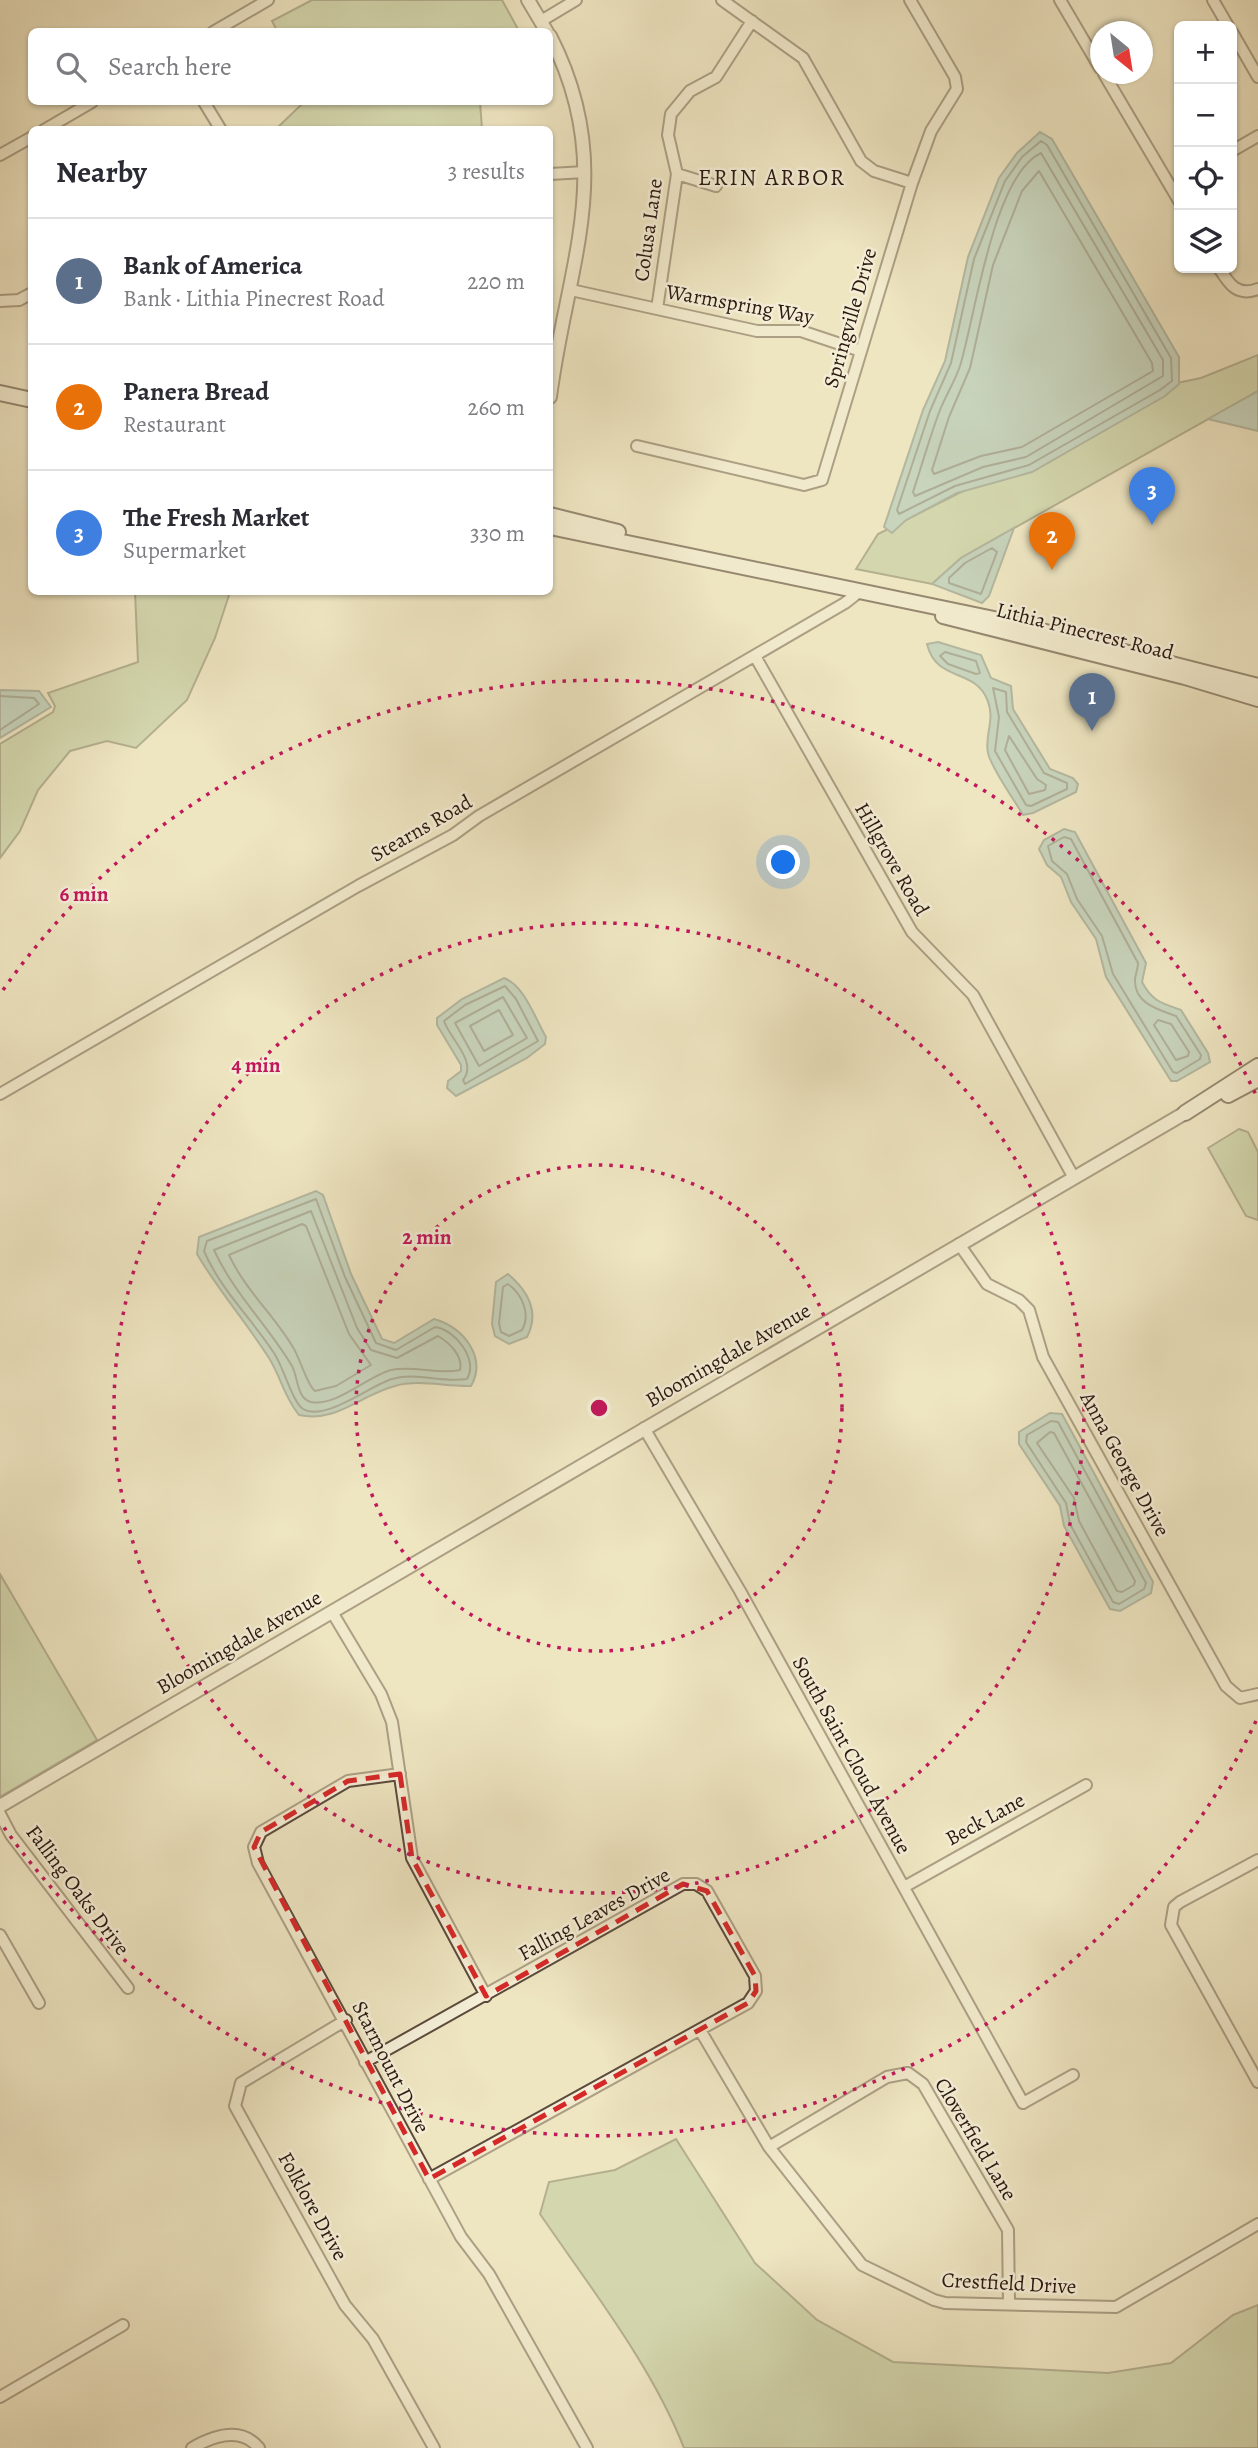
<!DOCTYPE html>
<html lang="en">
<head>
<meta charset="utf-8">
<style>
	:root { --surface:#fff; --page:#f2f2f3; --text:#2b2b33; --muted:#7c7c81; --line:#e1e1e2; --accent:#d93025 }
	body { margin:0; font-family:Alegreya,serif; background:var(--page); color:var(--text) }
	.controls { position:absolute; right:21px; top:21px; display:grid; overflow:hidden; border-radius:10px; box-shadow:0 2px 5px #0004 }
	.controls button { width:63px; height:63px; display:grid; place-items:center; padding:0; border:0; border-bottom:2px solid var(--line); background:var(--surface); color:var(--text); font:35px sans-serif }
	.compass { position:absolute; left:1090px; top:21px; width:63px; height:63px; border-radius:50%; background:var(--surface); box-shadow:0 2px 5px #0004; rotate:150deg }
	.you { position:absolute; left:784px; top:863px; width:24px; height:24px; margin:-18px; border:5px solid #fff; border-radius:50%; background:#1a73e8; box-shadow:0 0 0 10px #1a73e833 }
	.badge { display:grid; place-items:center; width:46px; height:46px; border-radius:50%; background:var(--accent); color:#fff; font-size:23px; font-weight:700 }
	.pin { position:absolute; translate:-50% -58px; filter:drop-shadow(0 2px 4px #0008) }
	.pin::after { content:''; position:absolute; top:37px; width:24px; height:21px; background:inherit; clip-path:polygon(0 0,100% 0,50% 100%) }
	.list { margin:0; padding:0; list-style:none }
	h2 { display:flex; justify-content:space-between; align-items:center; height:91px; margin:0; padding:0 28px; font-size:30px }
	h2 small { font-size:23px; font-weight:400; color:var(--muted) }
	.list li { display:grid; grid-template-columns:46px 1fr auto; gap:21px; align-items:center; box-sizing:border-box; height:126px; padding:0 28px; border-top:2px solid var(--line) }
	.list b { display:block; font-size:26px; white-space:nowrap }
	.list p { margin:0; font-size:23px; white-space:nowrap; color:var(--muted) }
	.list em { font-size:23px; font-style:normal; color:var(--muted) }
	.icon { flex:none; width:38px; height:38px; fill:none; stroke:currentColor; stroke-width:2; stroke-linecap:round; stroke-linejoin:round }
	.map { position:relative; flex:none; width:1258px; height:2448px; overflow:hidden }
	.search { position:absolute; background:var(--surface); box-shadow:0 2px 5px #0004; left:28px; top:28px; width:525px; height:77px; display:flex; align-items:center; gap:18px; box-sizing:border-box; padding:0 24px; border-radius:10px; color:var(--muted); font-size:26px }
	.panel { position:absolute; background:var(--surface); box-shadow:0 2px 5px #0004; left:28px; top:126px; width:525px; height:469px; border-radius:10px }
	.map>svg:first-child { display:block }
	.green { fill:#b3c698; stroke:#6e6e53; stroke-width:2 }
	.water { fill:#99bfb6; stroke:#6d7c73; stroke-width:2 }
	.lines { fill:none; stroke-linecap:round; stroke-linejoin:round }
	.shore { stroke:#626b62; stroke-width:2 }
	.minor-casing { stroke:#5b4a3b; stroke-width:14 }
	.tertiary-casing { stroke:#5b4a3b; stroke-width:16 }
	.secondary-casing { stroke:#2a170e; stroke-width:18 }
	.minor { stroke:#f4eed7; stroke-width:10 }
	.tertiary { stroke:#f4eed7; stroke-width:12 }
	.secondary { stroke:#f4eed7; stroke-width:14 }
	.marked { fill:none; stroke:#d62828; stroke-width:5; stroke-dasharray:14 9; stroke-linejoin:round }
	.ring { fill:none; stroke:#c2185b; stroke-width:3.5; stroke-dasharray:3.5 7 }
	.labels { text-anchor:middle; stroke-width:5; stroke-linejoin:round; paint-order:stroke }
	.street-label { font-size:21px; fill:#2a170e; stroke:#f4eed7 }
	.neighbourhood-label { font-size:23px; letter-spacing:2px; fill:#2a170e; stroke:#f4eed7 }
	.centre { fill:#c2185b; stroke:#f4eed7; stroke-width:3.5 }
	.ring-label { font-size:21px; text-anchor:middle; font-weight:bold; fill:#c2185b; stroke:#f4eed7; stroke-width:5; stroke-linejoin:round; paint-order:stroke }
</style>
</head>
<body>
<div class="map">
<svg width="1258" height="2448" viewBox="0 0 1258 2448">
	<rect width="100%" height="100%" fill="#eee5c1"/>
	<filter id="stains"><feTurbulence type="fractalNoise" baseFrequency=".00286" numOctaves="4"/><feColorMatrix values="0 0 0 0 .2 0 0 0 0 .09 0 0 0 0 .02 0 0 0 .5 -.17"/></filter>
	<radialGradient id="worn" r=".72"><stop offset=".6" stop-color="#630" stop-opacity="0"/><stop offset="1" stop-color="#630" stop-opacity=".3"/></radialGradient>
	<!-- green -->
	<path class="green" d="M312 0H502L519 31H277L272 21Z
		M304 102H480L482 129H276Z
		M1258 355V391L961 558 932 584 856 569 878 534 1177 383 1201 378Z
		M135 592H230L215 638 187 700 136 748 107 741 70 751 38 790 20 831 0 858V744L53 712 55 706 48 693 138 662Z
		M1239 1129 1248 1132 1258 1152V1220L1246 1216 1208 1148Z
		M0 1574 97 1740 0 1797Z
		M676 2139 755 2263 817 2320 893 2362 1108 2373 1171 2363 1233 2315 1258 2305V2448H684C652 2366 590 2287 540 2214L549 2182 615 2170Z"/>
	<!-- water -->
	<path class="water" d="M1040 132 1052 139 1179 357V384L1165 396 1032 472 957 493 906 520 892 533 884 527 923 410 945 361 968 257 999 178 1017 153Z
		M1258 391V431L1208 419Z
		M1014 528 989 596 982 603 932 584 961 558Z
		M938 642 981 655 991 678 1011 686 1013 709 1050 769 1073 778 1078 784 1076 792 1033 813 1023 815C1014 799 992 770 988 753 984 736 996 720 987 699 974 668 936 682 927 644Z
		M0 690 39 691 51 707 0 738Z
		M1064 829 1075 832 1146 963 1142 982C1152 1001 1161 1003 1181 1010L1208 1053 1210 1062 1177 1081H1171L1106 977 1096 939 1071 902 1061 877 1047 865 1039 849 1044 840Z
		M504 978C524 985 535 1018 546 1037L545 1044 527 1058 456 1096 447 1088 448 1081 461 1071V1065L437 1025V1018L462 999Z
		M316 1191 323 1195 351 1274 382 1339 394 1343 434 1319C464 1327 487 1358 471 1386 446 1387 419 1379 395 1386 360 1395 337 1423 299 1415 283 1395 282 1379 269 1358 246 1322 218 1290 197 1254L199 1237Z
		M508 1274C528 1291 540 1312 527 1337L509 1344 495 1336 492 1324 496 1282Z
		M1050 1413 1062 1414 1153 1582 1151 1593 1120 1611 1110 1609 1064 1526 1060 1506 1019 1444V1432Z"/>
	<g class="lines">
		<!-- shore -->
		<path class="shore" d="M1041 141 1047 145 1171 358 1172 381 1160 390 1029 465 955 486 899 514 897 510 930 411 951 363 974 259 1005 181 1022 157Z
			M1041 153 1163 360V376L1026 457 983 467 915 496 913 492C922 465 930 436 940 410 946 395 955 381 960 366 975 318 993 175 1041 153Z
			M1039 171 1152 363 1153 371 1022 447 981 456 934 474 932 470 949 417 970 368 993 265 1022 191Z
			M992 548 997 552 981 594 949 583V578L965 563Z
			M945 652 976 661 980 673 976 674 948 664 940 656Z
			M993 688 1006 692 1007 712 1044 773 1067 783V789L1031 806 1026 805 995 751 999 717Z
			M0 696 34 698 39 704 0 730
			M1009 736 1037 779 1046 785 1045 790 1029 794 1005 750Z
			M1064 837 1071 839 1138 963C1138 969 1135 975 1135 980 1134 1004 1160 1010 1176 1016L1201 1055 1200 1059 1177 1073 1173 1072 1113 974 1102 936 1077 899 1067 874 1052 861 1048 846Z
			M505 986 516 999 538 1041 465 1084 463 1080C478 1062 450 1039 444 1021L465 1005Z
			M503 997 527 1038 479 1066 455 1023Z
			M499 1010 513 1035 484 1051 470 1026Z
			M1158 1020 1171 1024 1189 1052 1188 1056 1176 1060 1154 1025Z
			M316 1199 345 1277 376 1343 396 1350 435 1327C454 1329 479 1359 467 1379 442 1383 417 1372 392 1379 371 1385 325 1422 303 1409 293 1403 283 1366 274 1353 252 1319 220 1289 204 1251L207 1241Z
			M311 1211 357 1328 371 1350 397 1358 438 1336C450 1343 463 1356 460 1370 438 1375 414 1365 391 1370 368 1376 336 1407 311 1402 297 1399 298 1377 292 1366 268 1326 233 1292 214 1250Z
			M302 1224 306 1226 349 1334 371 1365 336 1386 315 1391C308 1387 300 1359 294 1349 275 1316 245 1290 229 1255Z
			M508 1284C522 1294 531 1314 522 1330L509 1336 501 1332 499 1323 503 1287Z
			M1051 1421 1058 1422 1146 1583 1144 1589 1119 1604 1113 1602 1070 1524 1066 1503 1026 1442 1027 1435Z
			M1050 1432 1054 1433 1135 1581 1134 1585 1122 1592 1117 1591 1079 1521 1074 1498 1037 1443Z"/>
		<defs>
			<path id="minor" d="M722 0 803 58 861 161 874 171 912 183
				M1060 0 1100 68
				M1213 0 1228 26
				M541 21 576 0
				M213 32 268 0
				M1232 32 1258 77
				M1104 74 1179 201
				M204 102 221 130
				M44 130 92 102
				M1232 151 1258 136
				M0 155 32 137
				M550 174 585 172
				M677 174 716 186
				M1219 268C1229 284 1237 297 1258 289
				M571 290 757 331H801L861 351
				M0 301 19 300 32 293
				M657 309 677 174 668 135 671 114 690 91 716 77 752 21
				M637 446 804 485 822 480 912 183 931 131 957 89 955 77 910 0
				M755 656 912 932 973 995 1074 1178
				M0 1094 358 886 453 835 479 816 845 603 859 592
				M959 1244 987 1284 1019 1300 1029 1310 1043 1357 1226 1686 1240 1698 1258 1694
				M644 1428 740 1591 1023 2103 1073 2075
				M332 1612 381 1694 392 1722 412 1858 486 1996
				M400 1774 348 1781 261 1832 254 1847 258 1863 461 2237 489 2274 587 2448
				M0 1814 11 1835 128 1988
				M1258 1860 1180 1902 1174 1907 1171 1925 1258 2082
				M904 1887 1086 1785
				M0 1935 39 2003
				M346 2020 241 2083 235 2106 345 2305 373 2339 434 2448
				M700 2030 769 2147 862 2265 934 2300 945 2303 1116 2307 1258 2224
				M365 2062 683 1884H696L707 1891 755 1976 756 1991 748 2003 429 2179
				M769 2147 887 2077 908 2073 923 2084 1008 2230 1009 2304
				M0 2397 123 2325
				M192 2448C213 2436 241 2426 259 2448"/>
			<path id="tertiary" d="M528 0 547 32
				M550 36C618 168 567 264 550 397
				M0 1806 1185 1113"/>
			<path id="secondary" d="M0 393 32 400
				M550 515 618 532
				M550 527 994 619 1258 686
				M943 616 1185 677 1258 699
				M1228 1095 1258 1079
				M1185 1113 1258 1066"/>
		</defs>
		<!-- minor casing -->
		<use href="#minor" class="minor-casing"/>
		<!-- tertiary casing -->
		<use href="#tertiary" class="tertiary-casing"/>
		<!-- secondary casing -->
		<use href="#secondary" class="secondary-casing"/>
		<!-- minor -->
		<use href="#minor" class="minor"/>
		<!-- tertiary -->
		<use href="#tertiary" class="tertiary"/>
		<!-- secondary -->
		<use href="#secondary" class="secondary"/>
	</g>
	<!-- marked area -->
	<path d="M0 0H1258V2448H0ZM400 1774 412 1858 486 1996 683 1884 707 1891 755 1976 756 1991 748 2003 429 2179 254 1847 261 1832 348 1781Z" fill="#eee5c1" fill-opacity=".55" fill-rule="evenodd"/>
	<path class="marked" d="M400 1774 412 1858 486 1996 683 1884 707 1891 755 1976 756 1991 748 2003 429 2179 254 1847 261 1832 348 1781Z"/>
	<!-- distance rings -->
	<g class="ring">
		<circle cx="599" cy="1408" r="243"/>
		<circle cx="599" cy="1408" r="485"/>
		<path d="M1256 1721A728 728 0 0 1 3 1826M3 990A728 728 0 0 1 1256 1095"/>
	</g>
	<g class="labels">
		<!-- street labels -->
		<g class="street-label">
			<text transform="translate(648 230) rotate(-82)" y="7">Colusa Lane</text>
			<text transform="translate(740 304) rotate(10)" y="7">Warmspring Way</text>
			<text transform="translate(850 318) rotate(-74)" y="7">Springville Drive</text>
			<text transform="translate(1085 631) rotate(14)" y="7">Lithia Pinecrest Road</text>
			<text transform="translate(421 828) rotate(-30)" y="7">Stearns Road</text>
			<text transform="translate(892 859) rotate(60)" y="7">Hillgrove Road</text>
			<text transform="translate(728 1355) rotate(-30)" y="7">Bloomingdale Avenue</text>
			<text transform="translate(1125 1464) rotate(61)" y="7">Anna George Drive</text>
			<text transform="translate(239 1642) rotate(-30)" y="7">Bloomingdale Avenue</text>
			<text transform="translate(852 1755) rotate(61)" y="7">South Saint Cloud Avenue</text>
			<text transform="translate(985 1819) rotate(-29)" y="7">Beck Lane</text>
			<text transform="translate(78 1890) rotate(53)" y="7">Falling Oaks Drive</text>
			<text transform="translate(594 1914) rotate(-29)" y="7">Falling Leaves Drive</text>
			<text transform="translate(391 2067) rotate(63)" y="7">Starmount Drive</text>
			<text transform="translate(976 2139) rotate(59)" y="7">Cloverfield Lane</text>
			<text transform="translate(313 2206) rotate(61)" y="7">Folklore Drive</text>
			<text transform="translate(1009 2283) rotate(3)" y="7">Crestfield Drive</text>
		</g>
		<!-- neighbourhood labels -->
		<g class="neighbourhood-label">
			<text x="772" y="185">ERIN ARBOR</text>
		</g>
	</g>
	<circle cx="599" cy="1408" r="10" class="centre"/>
	<g class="ring-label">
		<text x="84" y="901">6 min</text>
		<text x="256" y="1072">4 min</text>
		<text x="427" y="1244">2 min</text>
	</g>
	<rect width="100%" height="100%" filter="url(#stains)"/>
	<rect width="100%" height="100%" fill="url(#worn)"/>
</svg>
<div class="controls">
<button>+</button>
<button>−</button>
<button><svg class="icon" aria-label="locate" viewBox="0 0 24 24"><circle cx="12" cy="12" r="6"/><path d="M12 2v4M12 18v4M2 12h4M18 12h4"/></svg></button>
<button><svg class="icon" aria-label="layers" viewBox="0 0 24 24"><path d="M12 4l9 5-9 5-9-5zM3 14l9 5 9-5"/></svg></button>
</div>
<svg class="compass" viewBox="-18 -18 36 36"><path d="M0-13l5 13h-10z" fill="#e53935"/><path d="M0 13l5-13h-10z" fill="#7c7c81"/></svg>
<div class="you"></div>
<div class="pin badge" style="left:1092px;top:731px;background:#5c6f8a">1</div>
<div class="pin badge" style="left:1052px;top:570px;background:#e8710a">2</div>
<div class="pin badge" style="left:1152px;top:525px;background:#3f7fe0">3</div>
<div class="search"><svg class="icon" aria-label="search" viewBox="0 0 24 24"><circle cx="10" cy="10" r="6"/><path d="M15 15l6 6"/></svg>Search here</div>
<section class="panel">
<h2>Nearby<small>3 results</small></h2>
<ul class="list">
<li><span class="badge" style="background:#5c6f8a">1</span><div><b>Bank of America</b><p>Bank · Lithia Pinecrest Road</p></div><em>220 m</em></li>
<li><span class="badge" style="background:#e8710a">2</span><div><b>Panera Bread</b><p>Restaurant</p></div><em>260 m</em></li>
<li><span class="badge" style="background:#3f7fe0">3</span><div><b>The Fresh Market</b><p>Supermarket</p></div><em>330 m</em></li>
</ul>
</section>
</div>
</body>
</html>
